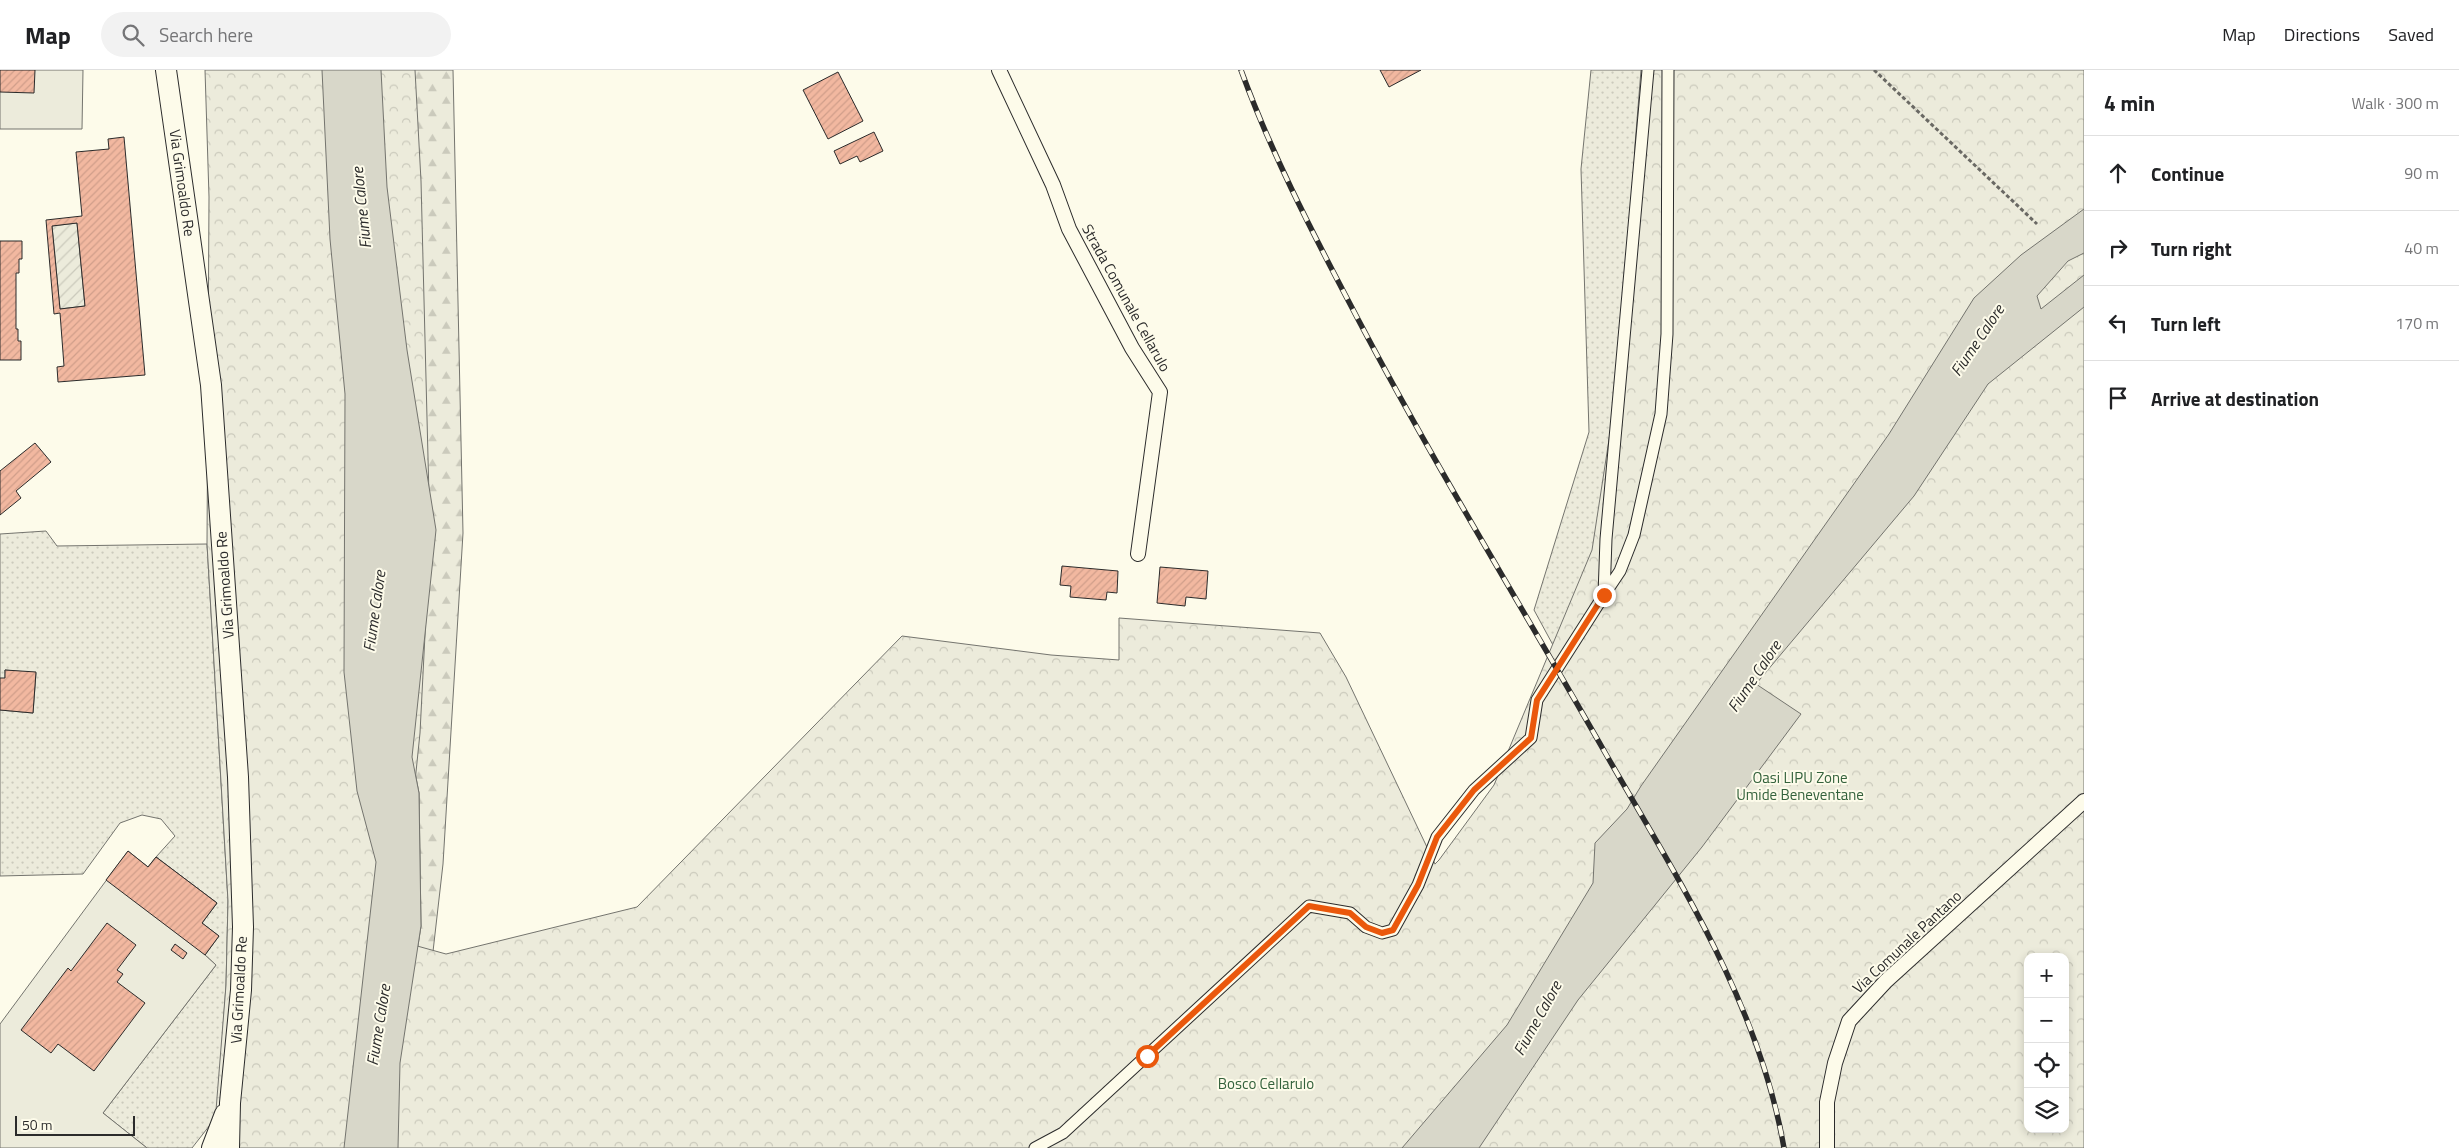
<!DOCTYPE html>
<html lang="en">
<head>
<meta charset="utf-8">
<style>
	:root { --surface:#fff; --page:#f2f2f2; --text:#202124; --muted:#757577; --line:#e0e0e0 }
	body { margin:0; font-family:"Titillium Web",sans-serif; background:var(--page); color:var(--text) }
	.controls { position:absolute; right:15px; bottom:15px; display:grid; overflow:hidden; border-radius:10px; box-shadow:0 2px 8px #0003 }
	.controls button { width:45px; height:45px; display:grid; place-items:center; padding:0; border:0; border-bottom:1px solid var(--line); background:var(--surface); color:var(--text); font:25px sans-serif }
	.scale { position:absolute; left:15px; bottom:12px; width:120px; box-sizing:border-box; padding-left:5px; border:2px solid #2b2b2b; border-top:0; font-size:14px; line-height:18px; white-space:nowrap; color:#2b2b2b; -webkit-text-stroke:4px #fdfbea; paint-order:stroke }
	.stop { position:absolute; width:15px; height:15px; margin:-11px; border:4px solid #ea580c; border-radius:50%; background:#fff }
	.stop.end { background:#ea580c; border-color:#fff; box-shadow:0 1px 5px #0008 }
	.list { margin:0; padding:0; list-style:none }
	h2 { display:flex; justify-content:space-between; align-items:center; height:65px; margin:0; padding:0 20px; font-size:21px }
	h2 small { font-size:16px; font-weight:400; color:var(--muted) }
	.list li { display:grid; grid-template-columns:32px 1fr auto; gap:15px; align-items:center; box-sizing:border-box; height:75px; padding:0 20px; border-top:1px solid var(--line) }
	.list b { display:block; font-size:19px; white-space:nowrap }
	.list em { font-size:16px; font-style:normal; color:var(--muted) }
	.icon { flex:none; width:28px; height:28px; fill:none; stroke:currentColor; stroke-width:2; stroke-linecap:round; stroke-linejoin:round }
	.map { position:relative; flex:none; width:2084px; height:1078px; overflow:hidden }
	header { display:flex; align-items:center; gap:30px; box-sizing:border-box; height:70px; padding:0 25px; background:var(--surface); border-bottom:1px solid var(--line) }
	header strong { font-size:24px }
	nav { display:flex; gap:28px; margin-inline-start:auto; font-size:18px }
	.search { width:350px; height:45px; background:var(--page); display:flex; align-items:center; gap:12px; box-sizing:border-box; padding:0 18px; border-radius:28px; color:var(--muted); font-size:19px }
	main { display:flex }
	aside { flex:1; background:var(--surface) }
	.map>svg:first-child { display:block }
	.grass { fill:url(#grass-dots); stroke:#74746e }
	.forest { fill:url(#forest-firs); stroke:#74746e }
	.park { fill:url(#park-crowns); stroke:#74746e; fill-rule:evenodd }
	.garden { fill:url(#garden-furrows); stroke:#74746e }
	.pitch { fill:#ecebdb; stroke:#74746e }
	.water { fill:#d8d7c9; stroke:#74746e }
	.building { fill:url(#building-hatch); stroke:#2b2b2b; fill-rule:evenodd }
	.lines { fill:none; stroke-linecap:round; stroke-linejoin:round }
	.pedestrian-casing { stroke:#2b2b2b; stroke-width:13 }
	.minor-casing { stroke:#2b2b2b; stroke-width:16 }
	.secondary-casing { stroke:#2b2b2b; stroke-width:22 }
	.path { stroke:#6a6964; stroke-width:3; stroke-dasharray:4 2.5; stroke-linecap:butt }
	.pedestrian { stroke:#fdfbea; stroke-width:11 }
	.minor { stroke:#fdfbea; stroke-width:14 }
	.secondary { stroke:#fdfbea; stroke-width:20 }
	.rail-casing { stroke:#2b2b2b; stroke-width:5.5 }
	.rail { stroke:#fdfbea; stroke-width:4; stroke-dasharray:11; stroke-linecap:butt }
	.route { stroke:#ea580c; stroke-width:6 }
	.labels { text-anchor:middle; stroke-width:4; stroke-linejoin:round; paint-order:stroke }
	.street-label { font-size:15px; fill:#2b2b2b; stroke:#fdfbea }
	.park-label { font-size:15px; fill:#34623c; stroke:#fdfbea }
	.water-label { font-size:16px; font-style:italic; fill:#2b2b2b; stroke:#fdfbea }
</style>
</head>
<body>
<header>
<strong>Map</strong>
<div class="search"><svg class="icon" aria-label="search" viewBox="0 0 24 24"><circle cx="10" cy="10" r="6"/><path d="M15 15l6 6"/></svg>Search here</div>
<nav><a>Map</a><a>Directions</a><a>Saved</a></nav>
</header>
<main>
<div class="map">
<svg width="2084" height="1078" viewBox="0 0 2084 1078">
	<defs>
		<pattern id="grass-dots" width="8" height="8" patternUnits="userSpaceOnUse" patternTransform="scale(1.25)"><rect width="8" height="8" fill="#ecebdb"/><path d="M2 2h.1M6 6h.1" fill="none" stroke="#cbcabc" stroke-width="1.8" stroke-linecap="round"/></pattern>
		<pattern id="forest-firs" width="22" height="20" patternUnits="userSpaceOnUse" patternTransform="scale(1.25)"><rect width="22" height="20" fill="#ecebdb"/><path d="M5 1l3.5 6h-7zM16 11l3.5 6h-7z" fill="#cbcabc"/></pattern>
		<pattern id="park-crowns" width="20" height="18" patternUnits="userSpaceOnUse" patternTransform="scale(1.25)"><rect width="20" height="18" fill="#ecebdb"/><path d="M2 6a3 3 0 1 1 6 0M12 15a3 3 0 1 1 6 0" fill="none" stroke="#cbcabc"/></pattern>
		<pattern id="garden-furrows" width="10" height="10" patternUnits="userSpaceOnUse" patternTransform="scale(1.25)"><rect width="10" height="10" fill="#ecebdb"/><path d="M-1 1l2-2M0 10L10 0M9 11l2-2" fill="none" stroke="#cbcabc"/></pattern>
		<pattern id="building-hatch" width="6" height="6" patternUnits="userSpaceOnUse" patternTransform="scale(1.25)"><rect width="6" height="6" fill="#f2b8a0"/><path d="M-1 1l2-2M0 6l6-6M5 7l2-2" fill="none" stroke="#d09e8a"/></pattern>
	</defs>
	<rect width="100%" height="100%" fill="#fdfbea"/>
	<!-- grass -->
	<path class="grass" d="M1591 0H1677L1679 159 1566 599 1534 540 1589 362 1581 99Z
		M46 461 57 476 207 474 228 831 226 915 217 1046 192 1078H147L103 1043 216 895 205 885 202 853 217 833 156 787 175 766 161 749 142 745 120 753 83 804 0 806V640L33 643 36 603 5 600V608L0 613V464Z"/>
	<!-- forest -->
	<path class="forest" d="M381 0H453L463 463 443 794 418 1013 431 1078 400 993 421 856 419 723 412 687 407 280Z"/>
	<!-- park -->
	<path class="park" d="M205 0H415L421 111 430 466 420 663 411 751 410 874 446 884 637 837 902 566 1051 585 1119 590V548L1320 563 1346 607 1435 794 1439 790 1494 715 1592 480 1612 350 1629 265 1635 75 1641 0H2084V1078H213L226 915 228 831 207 474 209 127ZM2028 887H2065V1059H2028Z"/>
	<!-- garden -->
	<path class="garden" d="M77 153 85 236 60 239 52 156Z"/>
	<!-- pitch -->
	<path class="pitch" d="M0 0H83L82 59H0Z
		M128 781 148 797 156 787 217 833 202 853 219 866 205 885 216 895 103 1043 147 1078H0V954Z"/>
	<!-- water -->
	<path class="water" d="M322 0H381L387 117 407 280 436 460 412 687 419 723 421 856 400 993 398 1078H344L376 792 357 721 344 602 345 324 330 169Z
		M2084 139V183L2068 191 2037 226 2041 239 2084 205V237L1988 314 1914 426 1756 614 1801 644 1702 777 1578 930 1479 1078H1402L1507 955 1593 813 1595 773 1627 739 1641 716 1889 364 1974 228 2021 185Z"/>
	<!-- building -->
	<path class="building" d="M0 0H35L34 23 0 22Z
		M1380 0H1421L1389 17Z
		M838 2 863 51 828 69 803 20Z
		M874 62 883 81 860 92 857 86 840 94 834 81Z
		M124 67 145 305 58 312 57 297 64 296 60 243 54 244 46 150 82 146 76 82 109 79 108 69ZM77 153 85 236 60 239 52 156Z
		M0 171H22V189H19V203H16V259H18V271H21V290H0Z
		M35 373 51 392 16 421 21 428 0 445V401Z
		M1062 496 1118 501 1117 523 1107 522 1106 530 1070 527 1071 516 1060 515Z
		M1160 497 1208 501 1206 529 1186 527 1185 536 1157 533Z
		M5 600 36 602 33 643 0 640V608H5Z
		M128 781 148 797 156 787 217 833 202 853 219 866 205 885 106 810Z
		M107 853 136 875 117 900 123 904 117 912 145 933 94 1001 58 974 51 983 21 960 68 898 71 901Z
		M175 874 187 883 183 889 171 880Z"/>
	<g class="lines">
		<defs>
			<path id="pedestrian" d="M1604 525 1620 501 1634 465 1661 344 1667 264 1668 0
				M1035 1078 1063 1063 1309 836 1350 843 1366 857 1382 863 1393 860 1418 815 1437 767 1474 720 1531 668 1537 630 1604 525 1606 469 1648 0"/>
			<path id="minor" d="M999 0 1053 115 1069 159 1132 278 1160 322 1138 484
				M1827 1078V1032L1835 993 1849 951 1886 911 2084 731"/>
			<path id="secondary" d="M166 0 211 315 238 707 243 857 241 920 230 1033 229 1078
				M212 1078 225 1044"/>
		</defs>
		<!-- pedestrian casing -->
		<use href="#pedestrian" class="pedestrian-casing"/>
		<!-- minor casing -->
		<use href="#minor" class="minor-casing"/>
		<!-- secondary casing -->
		<use href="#secondary" class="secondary-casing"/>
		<!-- path -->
		<path class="path" d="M1874 0 2037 154"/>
		<!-- pedestrian -->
		<use href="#pedestrian" class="pedestrian"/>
		<!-- minor -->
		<use href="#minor" class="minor"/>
		<!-- secondary -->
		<use href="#secondary" class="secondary"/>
		<defs>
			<path id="rail" d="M1241 0C1270 80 1309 156 1349 232 1429 386 1521 535 1607 686 1679 811 1759 934 1784 1078"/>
		</defs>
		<!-- rail casing -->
		<use href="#rail" class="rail-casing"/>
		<!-- rail -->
		<use href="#rail" class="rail"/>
	</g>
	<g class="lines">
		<!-- route -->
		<path class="route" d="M1147 986 1309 836 1350 843 1366 857 1382 863 1393 860 1418 815 1437 767 1474 720 1531 668 1537 630 1604 525"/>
	</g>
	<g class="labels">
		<!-- street labels -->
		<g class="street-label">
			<text transform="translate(182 113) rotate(82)" y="5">Via Grimoaldo Re</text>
			<text transform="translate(1126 228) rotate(61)" y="5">Strada Comunale Cellarulo</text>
			<text transform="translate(225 515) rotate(-94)" y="5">Via Grimoaldo Re</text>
			<text transform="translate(1907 872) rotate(-43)" y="5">Via Comunale Pantano</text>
			<text transform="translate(239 920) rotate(-87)" y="5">Via Grimoaldo Re</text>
		</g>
		<!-- park labels -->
		<g class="park-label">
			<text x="1800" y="713">Oasi LIPU Zone<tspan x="1800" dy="17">Umide Beneventane</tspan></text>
			<text x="1266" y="1019">Bosco Cellarulo</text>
		</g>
		<!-- water labels -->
		<g class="water-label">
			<text transform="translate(361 138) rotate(-96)" y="6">Fiume Calore</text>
			<text transform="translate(1977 270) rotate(-56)" y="6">Fiume Calore</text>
			<text transform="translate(374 541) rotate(-82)" y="6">Fiume Calore</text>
			<text transform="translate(1754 606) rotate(-56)" y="6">Fiume Calore</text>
			<text transform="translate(1537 948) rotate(-61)" y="6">Fiume Calore</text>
			<text transform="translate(378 955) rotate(-81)" y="6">Fiume Calore</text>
		</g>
	</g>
</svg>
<div class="controls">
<button>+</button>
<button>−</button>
<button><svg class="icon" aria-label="locate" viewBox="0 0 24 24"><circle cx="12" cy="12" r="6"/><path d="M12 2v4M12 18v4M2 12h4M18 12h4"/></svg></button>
<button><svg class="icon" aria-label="layers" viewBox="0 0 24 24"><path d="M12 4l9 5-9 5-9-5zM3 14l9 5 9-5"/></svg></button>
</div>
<div class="scale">50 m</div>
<div class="stop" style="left:1147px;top:986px"></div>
<div class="stop end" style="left:1604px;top:525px"></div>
</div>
<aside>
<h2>4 min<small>Walk · 300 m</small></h2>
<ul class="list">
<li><svg class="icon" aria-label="ahead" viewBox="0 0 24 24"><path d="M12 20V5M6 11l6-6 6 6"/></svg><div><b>Continue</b></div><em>90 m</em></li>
<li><svg class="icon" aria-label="right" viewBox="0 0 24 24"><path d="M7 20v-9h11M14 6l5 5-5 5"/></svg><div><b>Turn right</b></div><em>40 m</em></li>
<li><svg class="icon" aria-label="left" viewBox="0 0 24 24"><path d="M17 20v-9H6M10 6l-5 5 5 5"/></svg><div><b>Turn left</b></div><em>170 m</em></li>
<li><svg class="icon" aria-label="arrive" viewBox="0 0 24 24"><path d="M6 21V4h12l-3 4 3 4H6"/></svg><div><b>Arrive at destination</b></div></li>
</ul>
</aside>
</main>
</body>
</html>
